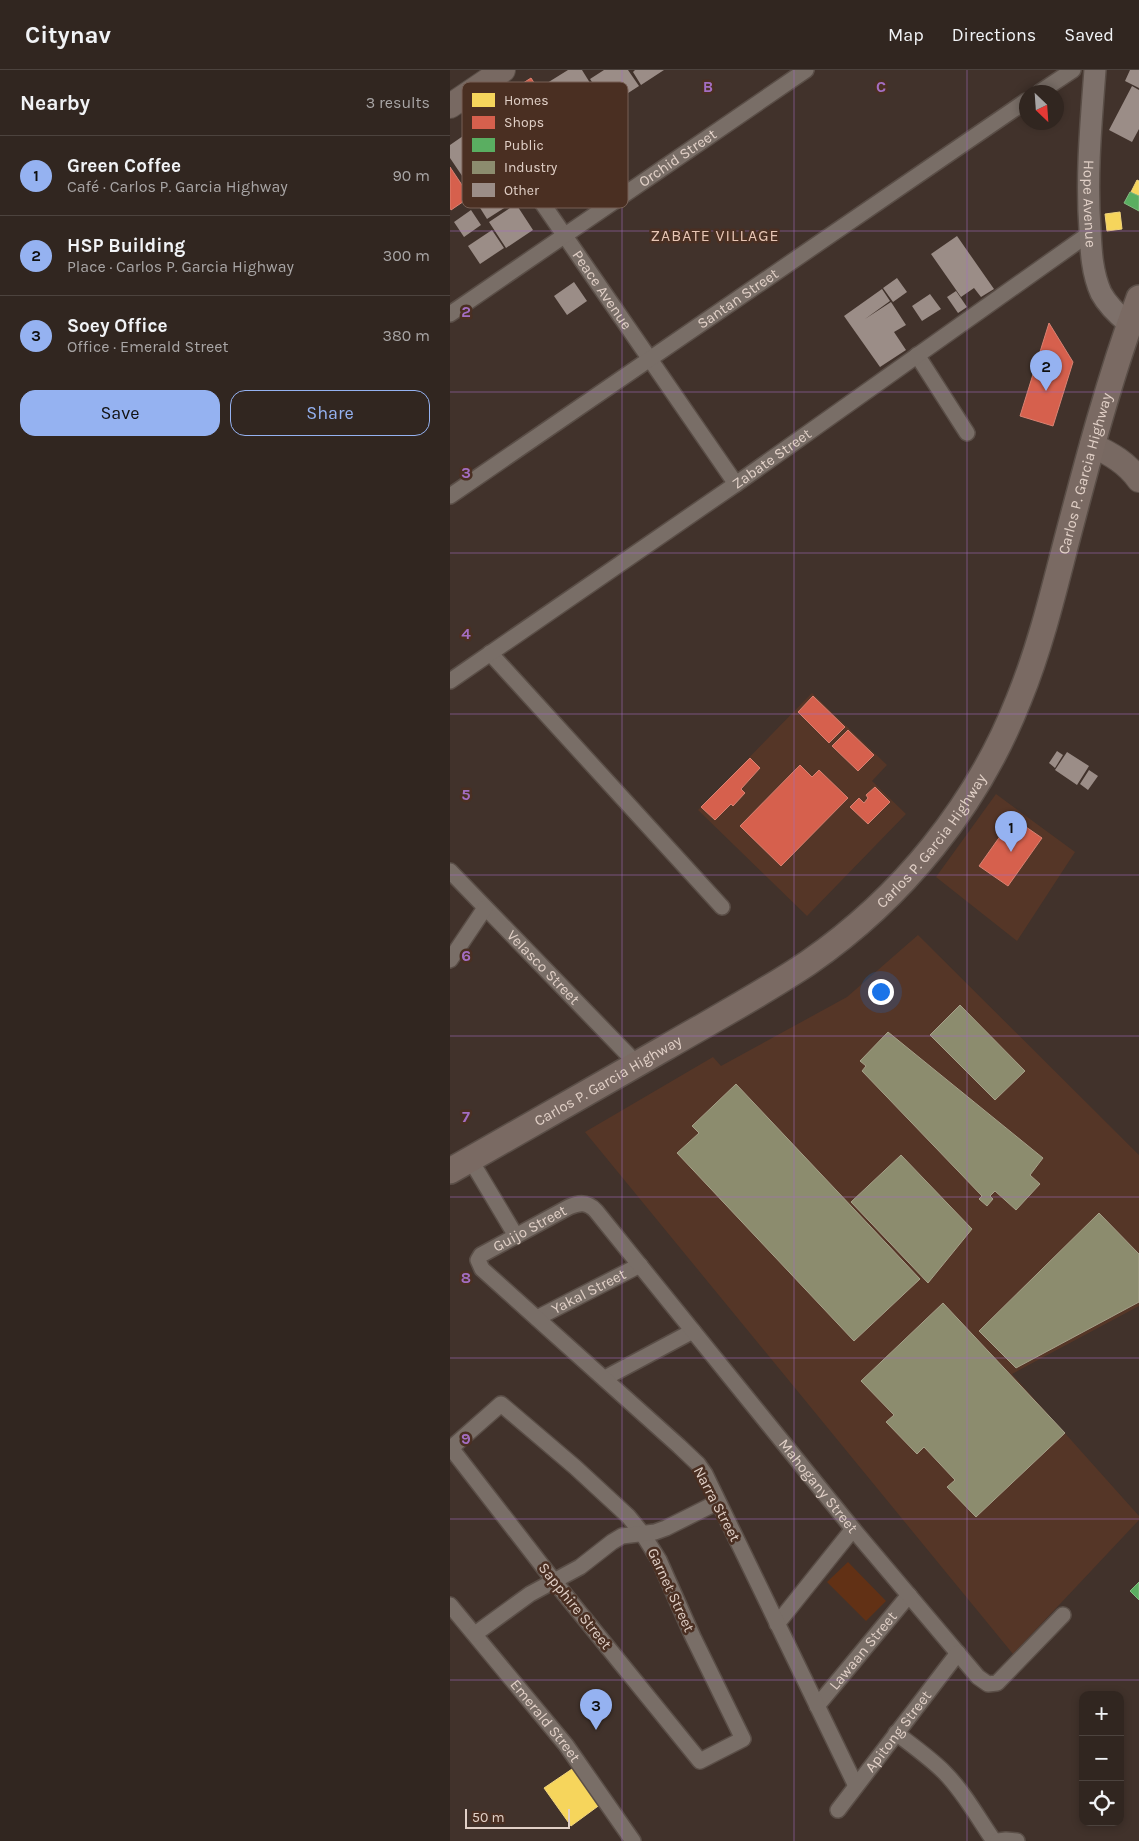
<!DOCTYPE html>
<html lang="en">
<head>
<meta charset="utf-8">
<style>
	:root { --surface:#312620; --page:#3d322d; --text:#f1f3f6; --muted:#a8a5a5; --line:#4c433e; --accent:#95b2f1 }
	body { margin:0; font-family:Karla,sans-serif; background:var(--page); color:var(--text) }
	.controls { position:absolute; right:15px; bottom:15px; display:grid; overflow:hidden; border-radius:10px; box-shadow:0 2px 8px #0003 }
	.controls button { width:45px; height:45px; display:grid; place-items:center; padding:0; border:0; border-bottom:1px solid var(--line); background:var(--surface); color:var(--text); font:25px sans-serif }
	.compass { position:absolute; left:569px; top:15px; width:45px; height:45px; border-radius:50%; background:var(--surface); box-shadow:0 2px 8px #0003; rotate:155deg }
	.scale { position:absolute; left:15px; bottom:12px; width:105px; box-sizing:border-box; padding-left:5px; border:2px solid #e1d0c7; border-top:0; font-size:14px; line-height:18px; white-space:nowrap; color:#e1d0c7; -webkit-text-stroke:4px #4a2f22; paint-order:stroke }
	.you { position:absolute; left:430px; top:921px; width:18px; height:18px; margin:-12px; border:4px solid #fff; border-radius:50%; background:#1a73e8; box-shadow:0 0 0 8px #1a73e833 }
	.badge { display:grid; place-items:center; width:32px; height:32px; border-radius:50%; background:var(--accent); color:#111; font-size:16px; font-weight:700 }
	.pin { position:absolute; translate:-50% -41px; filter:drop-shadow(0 1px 2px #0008) }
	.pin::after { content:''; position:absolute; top:26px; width:18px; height:15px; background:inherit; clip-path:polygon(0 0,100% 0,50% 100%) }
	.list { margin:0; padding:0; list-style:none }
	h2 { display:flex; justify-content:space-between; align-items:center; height:65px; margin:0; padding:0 20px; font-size:21px }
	h2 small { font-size:16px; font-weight:400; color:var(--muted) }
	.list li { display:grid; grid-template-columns:32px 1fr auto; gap:15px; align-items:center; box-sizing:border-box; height:80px; padding:0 20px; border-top:1px solid var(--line) }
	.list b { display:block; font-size:19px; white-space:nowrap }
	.list p { margin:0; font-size:16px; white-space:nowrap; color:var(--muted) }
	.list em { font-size:16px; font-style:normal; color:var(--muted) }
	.actions { display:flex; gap:10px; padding:15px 20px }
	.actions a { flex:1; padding:11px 0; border:1px solid var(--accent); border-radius:15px; text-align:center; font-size:18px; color:var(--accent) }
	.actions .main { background:var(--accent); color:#111 }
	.icon { flex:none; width:28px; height:28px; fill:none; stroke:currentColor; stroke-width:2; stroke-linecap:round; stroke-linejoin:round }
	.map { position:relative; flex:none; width:689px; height:1771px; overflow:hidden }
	header { display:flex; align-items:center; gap:30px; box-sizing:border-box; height:70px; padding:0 25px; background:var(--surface); border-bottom:1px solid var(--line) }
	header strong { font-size:24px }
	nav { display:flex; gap:28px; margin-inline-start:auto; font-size:18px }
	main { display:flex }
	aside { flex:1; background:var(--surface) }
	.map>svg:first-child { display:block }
	.built { fill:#553627 }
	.green { fill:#623115 }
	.homes { fill:#f6d55c; stroke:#f0d47c }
	.shops { fill:#d6604d; stroke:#d98272 }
	.public { fill:#5aae61; stroke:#82b880 }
	.industry { fill:#8c8c6e; stroke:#a6a089 }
	.building { fill:#9b8d87 }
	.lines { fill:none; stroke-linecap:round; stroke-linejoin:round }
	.minor-casing { stroke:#5a4e47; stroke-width:18 }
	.secondary-casing { stroke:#5a4e47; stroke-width:24 }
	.primary-casing { stroke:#5a4e47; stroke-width:26 }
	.trunk-casing { stroke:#5a4e47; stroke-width:28 }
	.minor { stroke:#796e67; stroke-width:15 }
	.secondary { stroke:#7d706a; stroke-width:21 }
	.primary { stroke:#786962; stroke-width:24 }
	.trunk { stroke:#7a6a63; stroke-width:25 }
	.grid { fill:none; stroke:#a46ec2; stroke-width:1; stroke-opacity:0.55 }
	.labels { text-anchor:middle; stroke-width:5; stroke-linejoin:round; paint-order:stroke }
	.street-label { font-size:15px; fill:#e1d0c7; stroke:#4a2f22 }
	.neighbourhood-label { font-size:16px; letter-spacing:1px; fill:#e8c6b5; stroke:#4a2f22 }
	.key { fill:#4a2f22; stroke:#775f54; stroke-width:1 }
	.key-label { font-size:14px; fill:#e1d0c7 }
	.grid-label { font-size:16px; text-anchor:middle; font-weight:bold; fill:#a46ec2; stroke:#4a2f22; stroke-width:5; stroke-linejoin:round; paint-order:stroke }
</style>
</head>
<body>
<header>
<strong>Citynav</strong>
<nav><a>Map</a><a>Directions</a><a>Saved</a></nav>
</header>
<main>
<aside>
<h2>Nearby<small>3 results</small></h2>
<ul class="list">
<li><span class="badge">1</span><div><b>Green Coffee</b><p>Café · Carlos P. Garcia Highway</p></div><em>90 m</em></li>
<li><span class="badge">2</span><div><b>HSP Building</b><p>Place · Carlos P. Garcia Highway</p></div><em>300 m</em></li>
<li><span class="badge">3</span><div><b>Soey Office</b><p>Office · Emerald Street</p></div><em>380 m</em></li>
</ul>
<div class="actions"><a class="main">Save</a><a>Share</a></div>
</aside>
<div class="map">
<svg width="689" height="1771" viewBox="0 0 689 1771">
	<rect width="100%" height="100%" fill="#41322b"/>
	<!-- built -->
	<path class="built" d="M362 623 437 695 422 711 456 744 357 846 248 740Z
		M546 724 625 782 567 871 486 807Z
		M468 865 689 1085V1236L562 1304 689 1446V1450L563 1584 135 1062 263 987 271 996 397 927Z"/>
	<!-- green -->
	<path class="green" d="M398 1492 436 1531 416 1551 377 1512Z"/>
	<!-- homes -->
	<path class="homes" d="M687 110 689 111V126L681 122Z
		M670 142 672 159 657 161 655 144Z
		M125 1697 151 1734 121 1756 94 1718Z"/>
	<!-- shops -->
	<path class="shops" d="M81 8 105 45 71 66 48 29Z
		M0 97 20 127 1 140 0 138Z
		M599 253 623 292 603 356 570 346Z
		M363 626 395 657 379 673 348 642Z
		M398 660 424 685 408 701 382 676Z
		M300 688 310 698 291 719 295 723 283 736 281 734 265 750 251 737Z
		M350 695 362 707 369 700 398 728 331 796 290 756Z
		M425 717 440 732 418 754 400 737 409 728 414 733 418 728 416 725Z
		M563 748 592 768 558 816 529 796Z"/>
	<!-- public -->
	<path class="public" d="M680 122 689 126V141L674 133Z
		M689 1512V1530L680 1521Z"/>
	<!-- industry -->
	<path class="industry" d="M510 935 575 1001 545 1030 480 965Z
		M438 962 593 1088 580 1105 590 1114 566 1140 545 1121 540 1126 543 1129 537 1136 529 1129 532 1126 412 1001 416 996 410 991Z
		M286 1014 470 1209 404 1271 227 1083 249 1063 242 1056Z
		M451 1085 522 1159 478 1213 401 1132Z
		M649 1143 689 1184V1232L566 1298 529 1261Z
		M493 1233 615 1363 526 1447 497 1417 505 1410 474 1377 467 1384 436 1352 444 1345 411 1311Z"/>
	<!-- building -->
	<path class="building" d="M118 0H132L155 37 116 61 89 18Z
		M154 0H178L189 16 158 36 140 9Z
		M185 0H214L191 15 183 2Z
		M680 0H689V18L675 11Z
		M682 16 689 20V59L682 72 659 60Z
		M26 57 57 104 25 125 0 88V75Z
		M57 113 68 129 37 149 27 133Z
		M66 134 83 160 56 178 39 152Z
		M21 140 31 155 14 167 4 152Z
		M42 160 54 178 30 194 18 176Z
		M507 166 544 219 531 227 524 218 511 227 481 184Z
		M447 208 457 222 443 232 433 218Z
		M124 212 137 231 117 245 104 226Z
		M432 219 440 231 415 249 441 232 456 255 444 262 456 280 430 297 394 246Z
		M506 221 517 237 508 243 497 227Z
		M480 224 491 239 472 251 462 236Z
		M607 681 613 685 605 698 599 693Z
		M617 682 639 696 627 715 605 700Z
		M639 700 648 706 638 720 630 714Z"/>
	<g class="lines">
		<defs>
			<g id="minor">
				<path d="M590 22 623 0"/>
				<path id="s1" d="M17 24 286 414"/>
				<path id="s2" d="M0 244 356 0"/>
				<path d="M467 285 517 363"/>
				<path id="s3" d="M0 426 576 31"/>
				<path d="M40 583 272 837"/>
				<path id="s4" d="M0 611 286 414 640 163"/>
				<path id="s5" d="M0 801 187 994"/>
				<path d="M0 890 35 838"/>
				<path d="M20 1089 66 1166"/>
				<path id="s6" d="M87 1248 190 1195"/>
				<path d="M155 1308 243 1261"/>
				<path d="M51 1334 125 1397 178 1446 192 1463 209 1490 243 1567 293 1669 250 1691 104 1511 1 1378Z"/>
				<path id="s7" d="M0 1535 116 1675 183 1771"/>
				<path d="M327 1554 403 1459"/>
				<path d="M25 1564 80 1524 130 1497 162 1472 172 1466 205 1462 216 1458 268 1432"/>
				<path id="s8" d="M367 1636 459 1525"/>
				<path d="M446 1663C463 1676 480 1688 494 1702 514 1722 528 1748 544 1771"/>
				<path id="s9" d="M406 1716 255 1404 248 1394 229 1376 32 1199 28 1190 31 1185 119 1137C130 1132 138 1132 146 1141L403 1459 528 1607 538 1614 547 1613 613 1545"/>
				<path id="s10" d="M388 1740 508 1583"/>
				<path d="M548 1771 556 1770 567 1771"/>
			</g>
			<g id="secondary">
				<path id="s11" d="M645 0C641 53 636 106 640 160 641 181 642 203 651 223 658 236 668 245 679 254"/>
			</g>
			<path id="primary" d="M0 36 53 0
				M642 375C661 384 677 393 689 410"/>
			<g id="trunk">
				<path id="s12" d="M0 1101C72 1060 144 1019 215 978 263 950 312 924 358 893 452 828 527 736 569 629 589 580 602 528 615 477 637 393 659 309 689 228"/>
			</g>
		</defs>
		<!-- minor casing -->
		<use href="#minor" class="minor-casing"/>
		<!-- secondary casing -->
		<use href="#secondary" class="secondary-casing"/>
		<!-- primary casing -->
		<use href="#primary" class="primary-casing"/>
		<!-- trunk casing -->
		<use href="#trunk" class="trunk-casing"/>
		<!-- minor -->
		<use href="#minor" class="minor"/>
		<!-- secondary -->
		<use href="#secondary" class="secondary"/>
		<!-- primary -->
		<use href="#primary" class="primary"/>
		<!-- trunk -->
		<use href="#trunk" class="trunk"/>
	</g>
	<!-- grid -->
	<path class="grid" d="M172 0V1771M344 0V1771M517 0V1771M0 161H689M0 322H689M0 483H689M0 644H689M0 805H689M0 966H689M0 1127H689M0 1288H689M0 1449H689M0 1610H689"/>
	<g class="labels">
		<!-- street labels -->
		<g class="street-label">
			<text dy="5" stroke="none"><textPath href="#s2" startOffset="276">Orchid Street</textPath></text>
			<text dy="5" stroke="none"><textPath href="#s11" startOffset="134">Hope Avenue</textPath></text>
			<text dy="5" stroke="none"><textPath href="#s1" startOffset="238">Peace Avenue</textPath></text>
			<text dy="5" stroke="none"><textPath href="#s3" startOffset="349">Santan Street</textPath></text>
			<text dy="5" stroke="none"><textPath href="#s4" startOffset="391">Zabate Street</textPath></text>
			<text dy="5" stroke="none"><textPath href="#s12" startOffset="992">Carlos P. Garcia Highway</textPath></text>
			<text dy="5" stroke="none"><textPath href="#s12" startOffset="589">Carlos P. Garcia Highway</textPath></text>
			<text dy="5" stroke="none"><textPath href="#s5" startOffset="134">Velasco Street</textPath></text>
			<text dy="5" stroke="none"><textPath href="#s12" startOffset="182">Carlos P. Garcia Highway</textPath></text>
			<text dy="5" stroke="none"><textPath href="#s9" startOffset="721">Guijo Street</textPath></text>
			<text dy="5" stroke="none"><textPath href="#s6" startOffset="58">Yakal Street</textPath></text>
			<text dy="5" stroke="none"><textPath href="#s9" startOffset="1149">Mahogany Street</textPath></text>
			<text transform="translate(267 1434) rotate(62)" y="5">Narra Street</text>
			<text transform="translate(221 1520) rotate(65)" y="5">Garnet Street</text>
			<text transform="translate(125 1536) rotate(51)" y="5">Sapphire Street</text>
			<text dy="5" stroke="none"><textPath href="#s8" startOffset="72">Lawaan Street</textPath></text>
			<text dy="5" stroke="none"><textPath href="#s7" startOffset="150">Emerald Street</textPath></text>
			<text dy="5" stroke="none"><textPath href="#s10" startOffset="99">Apitong Street</textPath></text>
		</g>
		<!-- neighbourhood labels -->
		<g class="neighbourhood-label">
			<text x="265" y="171">ZABATE VILLAGE</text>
		</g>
	</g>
	<!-- legend -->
	<rect x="12" y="12" width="166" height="126" rx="8" class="key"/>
	<rect x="22" y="23" width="23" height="14" fill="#f6d55c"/>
	<rect x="22" y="46" width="23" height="13" fill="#d6604d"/>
	<rect x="22" y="68" width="23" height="14" fill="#5aae61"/>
	<rect x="22" y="91" width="23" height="13" fill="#8c8c6e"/>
	<rect x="22" y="113" width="23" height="14" fill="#9b8d87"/>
	<g class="key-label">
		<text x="54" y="35">Homes</text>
		<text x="54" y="57">Shops</text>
		<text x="54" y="80">Public</text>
		<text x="54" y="102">Industry</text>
		<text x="54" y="125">Other</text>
	</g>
	<g class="grid-label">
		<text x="258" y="22">B</text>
		<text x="431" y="22">C</text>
		<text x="16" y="247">2</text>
		<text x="16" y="408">3</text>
		<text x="16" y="569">4</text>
		<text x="16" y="730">5</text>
		<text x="16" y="891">6</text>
		<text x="16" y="1052">7</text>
		<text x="16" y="1213">8</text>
		<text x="16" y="1374">9</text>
	</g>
</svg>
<div class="controls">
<button>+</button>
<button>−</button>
<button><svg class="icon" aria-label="locate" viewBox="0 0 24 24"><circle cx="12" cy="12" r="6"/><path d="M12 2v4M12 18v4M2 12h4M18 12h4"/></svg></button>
</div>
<svg class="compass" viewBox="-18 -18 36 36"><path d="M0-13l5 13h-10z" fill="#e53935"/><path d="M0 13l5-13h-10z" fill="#a8a5a5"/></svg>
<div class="scale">50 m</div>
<div class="you"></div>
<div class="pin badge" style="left:561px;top:782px">1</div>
<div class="pin badge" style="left:596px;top:321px">2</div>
<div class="pin badge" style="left:146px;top:1660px">3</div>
</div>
</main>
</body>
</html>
